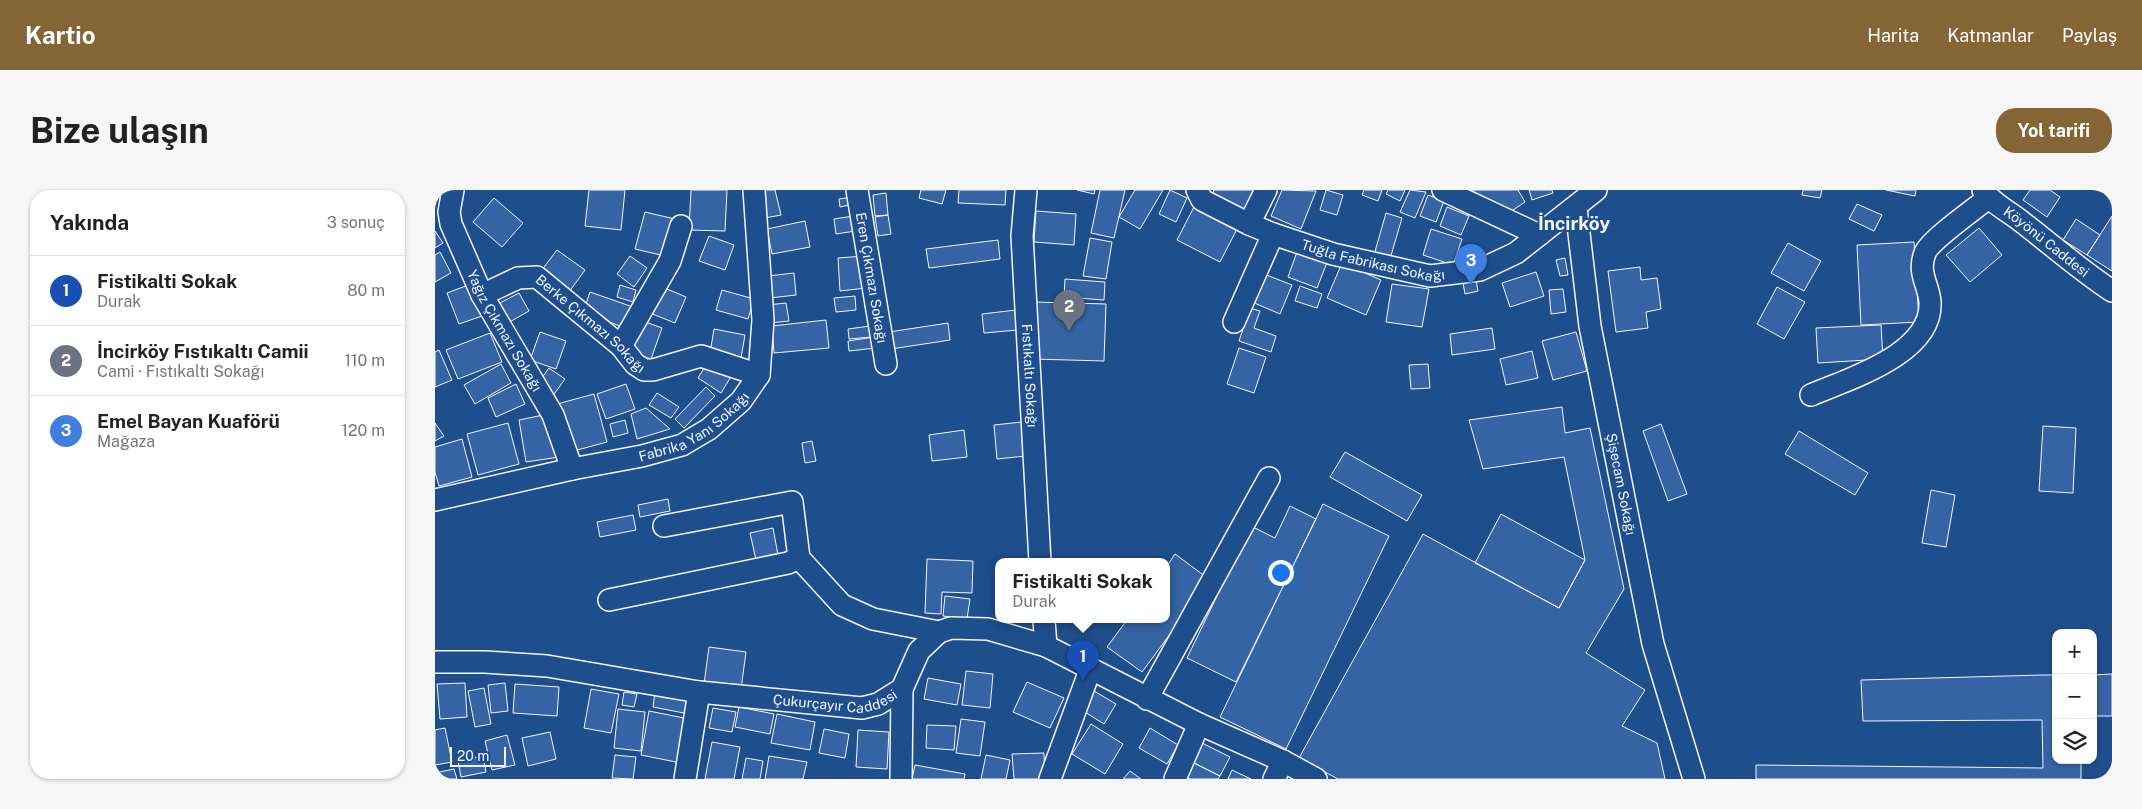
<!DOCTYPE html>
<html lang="tr">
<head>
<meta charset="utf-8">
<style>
	:root { --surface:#fff; --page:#f6f6f6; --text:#222; --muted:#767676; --line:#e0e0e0; --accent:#856535 }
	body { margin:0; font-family:"Public Sans",sans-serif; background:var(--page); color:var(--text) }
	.controls { position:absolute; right:15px; bottom:15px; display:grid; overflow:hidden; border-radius:10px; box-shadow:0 1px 4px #0004 }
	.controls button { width:45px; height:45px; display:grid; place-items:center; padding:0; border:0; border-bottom:1px solid var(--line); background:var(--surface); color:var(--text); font:25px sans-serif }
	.scale { position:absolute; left:15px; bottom:12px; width:56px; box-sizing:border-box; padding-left:5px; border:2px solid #f2f6ff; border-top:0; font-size:14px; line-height:18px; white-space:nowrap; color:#f2f6ff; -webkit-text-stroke:4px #1f4e8c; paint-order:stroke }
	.you { position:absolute; left:845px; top:382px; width:18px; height:18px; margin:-12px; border:4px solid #fff; border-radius:50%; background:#1a73e8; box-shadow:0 0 0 8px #1a73e833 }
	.badge { display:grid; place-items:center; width:32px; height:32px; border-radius:50%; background:var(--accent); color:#fff; font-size:16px; font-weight:700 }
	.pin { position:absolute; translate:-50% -41px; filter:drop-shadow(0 1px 2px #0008) }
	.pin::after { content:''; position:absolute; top:26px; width:18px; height:15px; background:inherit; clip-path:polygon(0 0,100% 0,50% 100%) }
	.popup { position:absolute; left:560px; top:368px; width:175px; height:65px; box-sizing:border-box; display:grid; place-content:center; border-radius:10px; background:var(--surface); filter:drop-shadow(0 1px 4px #0005); font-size:16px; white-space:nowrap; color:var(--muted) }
	.popup b { font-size:19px; color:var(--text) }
	.popup::after { content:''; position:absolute; left:50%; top:100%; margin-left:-10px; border:10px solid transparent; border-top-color:var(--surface) }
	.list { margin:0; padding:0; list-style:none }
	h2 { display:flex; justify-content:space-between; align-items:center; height:65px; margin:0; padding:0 20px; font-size:21px }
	h2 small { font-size:16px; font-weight:400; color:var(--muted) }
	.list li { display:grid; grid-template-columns:32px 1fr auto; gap:15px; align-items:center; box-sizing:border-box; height:70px; padding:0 20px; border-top:1px solid var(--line) }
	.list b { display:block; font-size:19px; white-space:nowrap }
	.list p { margin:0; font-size:16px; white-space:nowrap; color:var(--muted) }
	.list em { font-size:16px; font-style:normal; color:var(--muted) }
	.icon { flex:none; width:28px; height:28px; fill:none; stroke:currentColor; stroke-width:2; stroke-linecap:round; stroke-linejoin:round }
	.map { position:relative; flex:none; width:1677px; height:589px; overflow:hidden; border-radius:20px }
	header { display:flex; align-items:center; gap:30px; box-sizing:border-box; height:70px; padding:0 25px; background:var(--accent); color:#fff }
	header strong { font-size:24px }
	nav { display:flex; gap:28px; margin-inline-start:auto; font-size:18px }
	.intro { display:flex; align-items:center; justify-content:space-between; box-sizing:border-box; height:120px; padding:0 30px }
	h1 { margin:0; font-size:35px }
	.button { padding:12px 22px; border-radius:20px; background:var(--accent); color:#fff; font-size:18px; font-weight:700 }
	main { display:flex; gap:30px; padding:0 30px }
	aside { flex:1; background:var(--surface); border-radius:20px; box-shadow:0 1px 4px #0004 }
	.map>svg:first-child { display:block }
	.building { fill:#3563a3; stroke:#f2f6ff }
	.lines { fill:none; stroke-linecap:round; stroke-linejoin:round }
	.minor-casing { stroke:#f2f6ff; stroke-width:24 }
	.minor { stroke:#1f4e8c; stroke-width:21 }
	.labels { text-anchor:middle; stroke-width:4; stroke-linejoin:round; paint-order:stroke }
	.street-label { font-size:14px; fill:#f2f6ff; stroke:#1f4e8c }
	.district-label { font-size:19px; font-weight:bold; fill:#f2f6ff; stroke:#1f4e8c }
</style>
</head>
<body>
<header>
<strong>Kartio</strong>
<nav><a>Harita</a><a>Katmanlar</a><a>Paylaş</a></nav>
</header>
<div class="intro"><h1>Bize ulaşın</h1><a class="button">Yol tarifi</a></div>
<main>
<aside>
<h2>Yakında<small>3 sonuç</small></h2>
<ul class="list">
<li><span class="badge" style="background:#1a4fb4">1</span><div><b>Fistikalti Sokak</b><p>Durak</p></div><em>80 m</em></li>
<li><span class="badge" style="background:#6b7280">2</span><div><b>İncirköy Fıstıkaltı Camii</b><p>Cami · Fıstıkaltı Sokağı</p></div><em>110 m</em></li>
<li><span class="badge" style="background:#3f7fe0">3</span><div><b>Emel Bayan Kuaförü</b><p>Mağaza</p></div><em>120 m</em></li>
</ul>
</aside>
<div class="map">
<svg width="1677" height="589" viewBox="0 0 1677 589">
	<rect width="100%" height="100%" fill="#1f4e8c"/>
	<!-- building -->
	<path class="building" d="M154 0H190L186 40 150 36Z
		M256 0H292L290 41 254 40Z
		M324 0H340L346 25 330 28Z
		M486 0H511L507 14 484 8Z
		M524 0H571L570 15 523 13Z
		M642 0H660L659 4Z
		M665 0H690L679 48 656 43Z
		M700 0H728L705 39 684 27Z
		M735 0 752 8 741 32 724 24Z
		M779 0H826L814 26 776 8Z
		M847 0 881 1 866 39 836 26Z
		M891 0 908 5 902 25 885 20Z
		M929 0H947L943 11 927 5Z
		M953 0H970L965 11 951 4Z
		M975 0 991 2 980 28 965 22Z
		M1036 0H1083L1090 12 1075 22Z
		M1094 0H1117L1118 3 1097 10Z
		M1368 0H1387L1385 8 1367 5Z
		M1451 0H1481L1480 6Z
		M1595 0H1615L1625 7 1612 27 1588 10Z
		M451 3 453 25 440 26 438 5Z
		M993 5 1009 11 1001 32 985 26Z
		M417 7 419 14 405 17 404 9Z
		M59 8 88 33 67 57 38 32Z
		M1422 14 1447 25 1439 41 1414 29Z
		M760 15 803 37 785 72 742 50Z
		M1012 17 1034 26 1026 45 1005 36Z
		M601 21 641 24 639 55 599 52Z
		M210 22 240 29 230 66 200 59Z
		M951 23 967 28 955 69 939 65Z
		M425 25 427 40 401 44 399 29Z
		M453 25 456 44 443 46 440 27Z
		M1677 26V81L1652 65Z
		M1641 29 1665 45 1652 65 1628 50Z
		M370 31 375 57 337 64 332 39Z
		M1544 38 1567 65 1535 92 1511 65Z
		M996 39 1027 49 1018 75 988 65Z
		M0 41 8 53 0 58Z
		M274 46 299 55 290 80 264 71Z
		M655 48 677 52 671 89 648 86Z
		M563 50 565 69 494 78 491 59Z
		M1479 52 1484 132 1426 135 1422 55Z
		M1353 53 1386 71 1369 101 1336 83Z
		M863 59 893 70 882 98 853 87Z
		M122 60 150 80 134 102 106 81Z
		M5 62 16 83 0 92V65Z
		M195 66 212 78 199 97 182 84Z
		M429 66 431 98 405 101 403 68Z
		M1130 68 1133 85 1125 86 1121 70Z
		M907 73 946 90 931 125 892 108Z
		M1205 77 1206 90 1222 88 1226 119 1211 122 1213 138 1181 142 1173 81Z
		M1101 82 1109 106 1075 117 1067 93Z
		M359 83 361 105 335 108 333 86Z
		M829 84 857 95 845 124 817 112Z
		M630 89 670 92 669 110 629 107Z
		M1041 90 1043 101 1030 104 1028 93Z
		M36 94 47 126 24 134 12 103Z
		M957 94 994 99 987 137 951 132Z
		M185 95 201 100 198 112 182 107Z
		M225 96 251 107 240 133 215 123Z
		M865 96 887 104 882 118 860 111Z
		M1342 97 1370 112 1349 149 1322 134Z
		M1128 99 1131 122 1116 124 1114 100Z
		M287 100 319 109 313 129 281 120Z
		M155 102 198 117 191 138 148 123Z
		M84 103 94 121 71 134 61 115Z
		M420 106 421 120 401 122 399 108Z
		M600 112 671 114 669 171 598 169Z
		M351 113 354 131 334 133 332 115Z
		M815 118 825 121 819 138 841 146 836 162 804 151Z
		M581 120 583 140 549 143 547 124Z
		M205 130 227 138 216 169 194 162Z
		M391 130 394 158 339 163 337 136Z
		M513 133 515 150 456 159 454 142Z
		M1446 135 1448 169 1383 173 1381 138Z
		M435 136 436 147 414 149 413 139Z
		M1057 138 1060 159 1017 165 1015 144Z
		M279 139 310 145 306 168 275 163Z
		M105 142 131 151 121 179 95 170Z
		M1141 142 1152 181 1118 190 1107 151Z
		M55 143 67 172 23 189 11 160Z
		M439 147 441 158 414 161 413 151Z
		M804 158 831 167 819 203 792 194Z
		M4 160 17 190 0 197V162Z
		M1097 161 1103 188 1071 195 1065 169Z
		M274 170 297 185 286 203 263 188Z
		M66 174 76 193 40 214 29 195Z
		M993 174 995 198 976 199 974 175Z
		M114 178 130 189 117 207 101 196Z
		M81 194 90 214 61 227 53 208Z
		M191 194 200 219 171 229 162 204Z
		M271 197 280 206 249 238 240 229Z
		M222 203 244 217 236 228 214 215Z
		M159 204 172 252 135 262 122 214Z
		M1127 217 1130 243 1155 238 1189 399 1151 463 1210 500 1187 536 1222 553 1230 589H903L864 568 988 344 1124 418 1150 370 1129 267 1048 279 1034 230Z
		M211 218 235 239 202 249 196 224Z
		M113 224 124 267 91 272 84 230Z
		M190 230 193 243 178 247 175 234Z
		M587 232 591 266 562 269 559 235Z
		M0 233 9 246 0 251Z
		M73 233 84 274 43 285 32 244Z
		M1226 234 1252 304 1233 311 1208 241Z
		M1608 236 1641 238 1638 303 1604 301Z
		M529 240 532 267 497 271 494 245Z
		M1364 241 1433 283 1420 305 1350 264Z
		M27 249 37 287 4 296 0 282V257Z
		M377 251 381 271 370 273 367 253Z
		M910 262 987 305 972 331 895 287Z
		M1496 300 1520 305 1511 357 1487 353Z
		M233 309 235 321 205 327 203 315Z
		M888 314 954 346 851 559 785 527Z
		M855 316 881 329 801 492 752 468 816 336 840 348Z
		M1066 324 1150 370 1124 418 1040 373Z
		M198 325 201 340 165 347 162 332Z
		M338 338 343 365 321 370 315 343Z
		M740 364 775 390 707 482 672 457 692 430H732V376Z
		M492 369 538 371 537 403 507 402 506 424 490 423Z
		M510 406 535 409 532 429 508 426Z
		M274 457 311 462 306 499 269 494Z
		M531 481 558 484 555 518 527 515Z
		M1677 484V526H1658V485Z
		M1607 485H1621V570H1646V589H1321V575L1608 578 1607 530 1428 531 1426 490Z
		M493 488 526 494 522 515 489 509Z
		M592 492 629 508 615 538 578 522Z
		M30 493 32 527 5 529 2 494Z
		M70 493 73 521 56 523 53 495Z
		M80 494 124 497 122 526 78 523Z
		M49 498 56 534 40 537 33 501Z
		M654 498 681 514 669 534 642 517Z
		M156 499 184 504 176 543 149 538Z
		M189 502 202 504 199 517 187 515Z
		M220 502 257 509 254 524 218 517Z
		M304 517 339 524 335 544 300 537Z
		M278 518 301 522 297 542 274 538Z
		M183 519 210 522 206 561 179 558Z
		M214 521 254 529 246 573 206 565Z
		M342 524 380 532 375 560 336 553Z
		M526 529 550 532 545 566 521 563Z
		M656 534 688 554 670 584 637 564Z
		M492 535 521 536 519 560 491 558Z
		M10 538 17 572 0 575V540Z
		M715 538 743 555 732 574 704 558Z
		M389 539 414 544 410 568 384 563Z
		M423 540 454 542 452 579 421 577Z
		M115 542 121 569 93 576 87 548Z
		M72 545 80 575 57 580 50 551Z
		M277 552 305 557 299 589H270Z
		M765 552 795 567 785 586 755 571Z
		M609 563 610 589H579L577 564Z
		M180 565 201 567 198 589 177 588Z
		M551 565 575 570 571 589H546Z
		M48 566 51 582 26 587 23 571Z
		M334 566 372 572 368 589H330Z
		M311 568 328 571 325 589H307Z
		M755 571 785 586 783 589H755L748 585Z
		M480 575 530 584 529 589H477Z
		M19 579 22 589H0V583Z
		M797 580 816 589H793Z
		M695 581 706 589H688Z"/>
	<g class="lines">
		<defs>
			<g id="minor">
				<path id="s1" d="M18 0 14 22 16 34 47 105 118 225 137 279"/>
				<path id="s2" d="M422 0 451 174"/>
				<path id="s3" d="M591 0 587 46 605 372"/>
				<path id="s4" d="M762 0 767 10 814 34 838 44 898 64 995 86 1045 80 1081 63 1161 0"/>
				<path d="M1008 0 1104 45"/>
				<path id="s5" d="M1548 0C1557 14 1574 21 1587 32 1617 55 1645 80 1677 101"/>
				<path id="s6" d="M1141 18 1155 136 1218 454 1259 589"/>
				<path d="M814 34 831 0"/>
				<path id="s7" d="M47 105 83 88 102 87 186 156 200 174 209 180H218L266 166 324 185"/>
				<path d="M799 132 838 44"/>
				<path d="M186 156 235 71 246 36"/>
				<path d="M1376 205C1413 189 1498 164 1495 112 1494 95 1482 83 1490 63 1495 50 1540 19 1553 8"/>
				<path id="s8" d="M0 310 137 279 207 266 247 255 274 239 306 211 324 185 328 130 319 0"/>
				<path d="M229 336 357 312 364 368"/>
				<path d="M174 410 353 373 364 368 407 415 438 429 504 442"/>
				<path d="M609 430 611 456"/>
				<path id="s9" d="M0 472H50L112 476 264 502 427 518 443 514 467 499 484 461 504 442 516 438 553 439 611 456 764 534 848 571 881 589"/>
				<path d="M712 509 834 288"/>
				<path d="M250 589 264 502"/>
				<path d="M466 589 467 499"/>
				<path d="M615 589 655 480"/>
				<path d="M740 589 764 534"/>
				<path d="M839 589 848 571"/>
			</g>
		</defs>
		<!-- minor casing -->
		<use href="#minor" class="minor-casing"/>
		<!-- minor -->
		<use href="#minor" class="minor"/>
	</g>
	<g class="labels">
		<!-- street labels -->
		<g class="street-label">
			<text dy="5" stroke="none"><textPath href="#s5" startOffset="82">Köyönü Caddesi</textPath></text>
			<text dy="5" stroke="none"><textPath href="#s4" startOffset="194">Tuğla Fabrikası Sokağı</textPath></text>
			<text dy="5" stroke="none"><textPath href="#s2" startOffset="89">Eren Çıkmazı Sokağı</textPath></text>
			<text dy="5" stroke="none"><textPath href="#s7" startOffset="130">Berke Çıkmazı Sokağı</textPath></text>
			<text dy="5" stroke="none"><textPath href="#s1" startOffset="154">Yağız Çıkmazı Sokağı</textPath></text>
			<text dy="5" stroke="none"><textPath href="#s3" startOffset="186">Fıstıkaltı Sokağı</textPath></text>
			<text dy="5" stroke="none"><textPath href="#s8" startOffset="272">Fabrika Yanı Sokağı</textPath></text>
			<text dy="5" stroke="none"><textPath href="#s6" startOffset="280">Şişecam Sokağı</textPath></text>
			<text dy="5" stroke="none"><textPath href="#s9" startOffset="404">Çukurçayır Caddesi</textPath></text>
		</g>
		<!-- district labels -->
		<g class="district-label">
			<text x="1139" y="40">İncirköy</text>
		</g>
	</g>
</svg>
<div class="controls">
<button>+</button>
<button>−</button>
<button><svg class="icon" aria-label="layers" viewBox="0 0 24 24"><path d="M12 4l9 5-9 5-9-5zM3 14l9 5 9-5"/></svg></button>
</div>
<div class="scale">20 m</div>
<div class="you"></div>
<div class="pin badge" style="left:648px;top:491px;background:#1a4fb4">1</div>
<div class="popup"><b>Fistikalti Sokak</b>Durak</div>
<div class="pin badge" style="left:634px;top:141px;background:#6b7280">2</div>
<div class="pin badge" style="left:1036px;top:95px;background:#3f7fe0">3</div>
</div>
</main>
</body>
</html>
